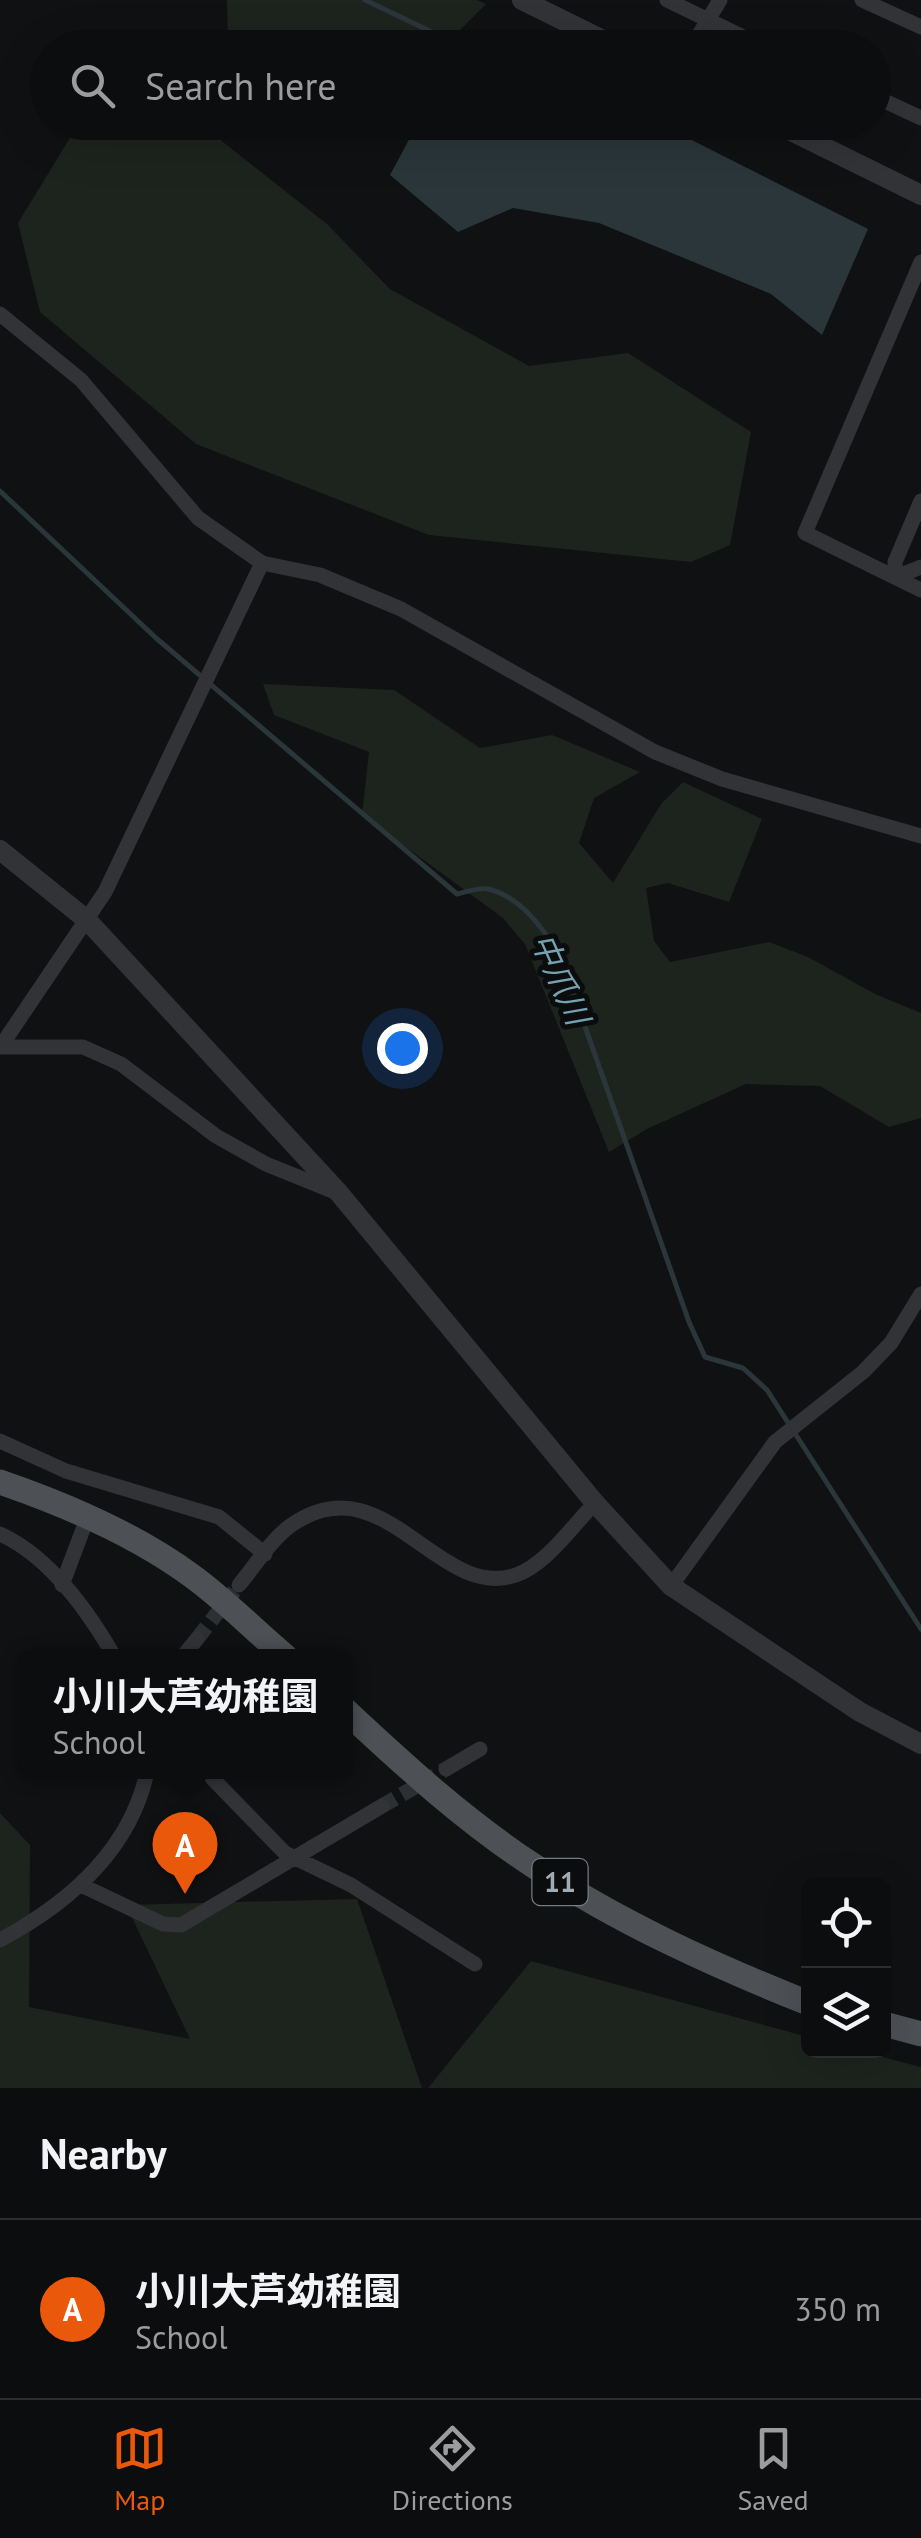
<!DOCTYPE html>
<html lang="en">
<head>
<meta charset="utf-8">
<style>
	:root { --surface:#0c0d0e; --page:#151617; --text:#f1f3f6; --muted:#9a9c9e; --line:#2c2d2e; --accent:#ea580c }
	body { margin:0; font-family:"PT Sans","Noto Sans JP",sans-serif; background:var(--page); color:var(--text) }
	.controls { position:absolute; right:30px; bottom:30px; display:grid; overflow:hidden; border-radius:15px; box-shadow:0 10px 40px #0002 }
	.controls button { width:90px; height:90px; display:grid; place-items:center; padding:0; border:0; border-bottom:2px solid var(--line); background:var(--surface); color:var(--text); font:50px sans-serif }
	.you { position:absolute; left:402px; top:1048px; width:35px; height:35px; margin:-25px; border:8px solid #fff; border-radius:50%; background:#1a73e8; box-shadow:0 0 0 15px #1a73e833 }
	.badge { display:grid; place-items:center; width:65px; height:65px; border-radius:50%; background:var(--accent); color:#fff; font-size:32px; font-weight:700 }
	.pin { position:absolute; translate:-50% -82px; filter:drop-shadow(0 2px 5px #0008) }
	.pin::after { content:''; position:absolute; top:52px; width:35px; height:30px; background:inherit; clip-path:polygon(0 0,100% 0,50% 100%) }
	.popup { position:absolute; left:18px; top:1649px; width:335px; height:130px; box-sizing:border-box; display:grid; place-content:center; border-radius:15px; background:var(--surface); filter:drop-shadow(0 2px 8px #0005); font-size:32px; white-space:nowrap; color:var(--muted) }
	.popup b { font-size:38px; color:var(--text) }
	.popup::after { content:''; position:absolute; left:50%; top:100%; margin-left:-20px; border:20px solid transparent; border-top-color:var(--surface) }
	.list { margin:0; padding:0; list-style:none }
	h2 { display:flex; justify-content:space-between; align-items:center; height:130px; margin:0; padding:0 40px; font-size:42px }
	h2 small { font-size:32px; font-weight:400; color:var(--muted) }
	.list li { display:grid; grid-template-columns:65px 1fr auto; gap:30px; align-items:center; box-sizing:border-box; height:180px; padding:0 40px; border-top:2px solid var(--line) }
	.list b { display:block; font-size:38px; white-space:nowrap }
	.list p { margin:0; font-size:32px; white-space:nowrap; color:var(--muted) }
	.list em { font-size:32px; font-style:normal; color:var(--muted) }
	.icon { flex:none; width:55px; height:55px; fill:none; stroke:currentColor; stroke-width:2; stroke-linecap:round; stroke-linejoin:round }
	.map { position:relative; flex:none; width:921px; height:2088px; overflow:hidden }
	.search { position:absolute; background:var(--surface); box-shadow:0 10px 40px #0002; left:30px; right:30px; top:30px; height:110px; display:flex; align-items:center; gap:25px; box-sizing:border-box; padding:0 35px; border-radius:55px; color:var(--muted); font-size:38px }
	.sheet { height:310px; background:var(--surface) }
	nav { display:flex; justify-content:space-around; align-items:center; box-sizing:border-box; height:140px; border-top:2px solid var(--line); background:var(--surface); font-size:28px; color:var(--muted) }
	nav a { display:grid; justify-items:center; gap:5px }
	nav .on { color:var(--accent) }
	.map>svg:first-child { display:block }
	.green { fill:#1d241d }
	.water { fill:#2a363a }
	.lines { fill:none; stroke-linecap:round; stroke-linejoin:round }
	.stream { stroke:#2a363a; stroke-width:5 }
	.minor-tunnel { stroke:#2d3032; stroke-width:15; stroke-dasharray:15 8; stroke-linecap:butt }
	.minor { stroke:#313337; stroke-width:15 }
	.tertiary { stroke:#313337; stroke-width:20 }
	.primary { stroke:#4d5156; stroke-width:25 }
	.labels { text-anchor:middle; stroke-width:10; stroke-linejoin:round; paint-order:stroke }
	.shield { fill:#0b0c0d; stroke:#747b81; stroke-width:2.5 }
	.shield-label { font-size:28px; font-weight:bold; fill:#a1abb3 }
	.water-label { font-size:32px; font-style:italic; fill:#76a2b0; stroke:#0b0c0d }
</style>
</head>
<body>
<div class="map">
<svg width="921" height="2088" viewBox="0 0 921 2088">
	<rect width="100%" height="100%" fill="#101112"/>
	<!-- green -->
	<path class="green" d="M227 0H477L486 4 455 35 416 47 228 48Z
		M79 123H199L327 224 390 289 529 366 628 353 751 432 730 545 691 562 429 535 196 444 40 312 18 223Z
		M263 684 394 690 480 748 552 735 640 772 594 798 579 843 613 883 661 804 683 782 762 819 729 902 668 883 646 888 654 941 670 962 769 942 808 957 875 994 921 1013V1118L889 1127 820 1086 746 1084 647 1129 609 1152 525 944 503 918 362 815 369 752 274 715Z
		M0 1813 30 1845 29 2007 190 2039 126 1905 357 1899 422 2088H0Z
		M531 1961 808 2037V2050L859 2051 921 2067V2088H428Z"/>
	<!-- water -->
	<path class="water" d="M418 123H658L868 229 822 335 771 294 599 223 513 208 458 232 390 175Z"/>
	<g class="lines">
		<!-- stream -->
		<path class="stream" d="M365 0 438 35 453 48
			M0 491 156 638 457 894C466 892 479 887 488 889 523 897 547 933 562 961L689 1322 705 1357 743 1368 767 1390 921 1629"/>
		<!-- minor-tunnel -->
		<path class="minor-tunnel" d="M197 1639 239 1585
			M382 1806 446 1769"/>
		<!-- minor -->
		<path class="minor" d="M667 0 766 48
			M862 0 921 27
			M691 48 720 0
			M874 96 921 118
			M921 262 805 533 921 590
			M0 314 81 380 198 518 262 563 320 575 401 609 655 752 722 779 921 836
			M896 577 895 562 921 501
			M896 577 921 567
			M1 1046 105 892 262 563
			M0 1047H83L121 1064 216 1136 266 1164 335 1192
			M0 1441 66 1471 219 1517 265 1554
			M0 1534C49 1556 88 1611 114 1656
			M62 1585 88 1516
			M239 1585C255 1566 270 1541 290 1526 384 1459 437 1602 516 1575 546 1565 573 1525 595 1503
			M671 1586 775 1442 863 1372 891 1343 921 1294
			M183 1656 197 1639
			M446 1769 480 1749
			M212 1778 285 1853 351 1885 475 1964
			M81 1885 163 1924 181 1925 382 1806
			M0 1940C69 1903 130 1851 147 1772"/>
		<!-- tertiary -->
		<path class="tertiary" d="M522 0 619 48
			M773 122 921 195
			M0 850 87 920 339 1193 595 1503 671 1586 860 1712 921 1744"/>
		<!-- primary -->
		<path class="primary" d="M0 1482C67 1505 135 1534 192 1576 225 1600 254 1630 285 1656
			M345 1710C405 1766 465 1821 534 1866 620 1923 713 1965 808 2003
			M884 2024 921 2034"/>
	</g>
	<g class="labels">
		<!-- shield labels -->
		<rect class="shield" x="532.5" y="1859" width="55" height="46" rx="8"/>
		<g class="shield-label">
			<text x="560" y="1892">11</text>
		</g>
		<!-- water labels -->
		<g class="water-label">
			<text transform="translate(560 979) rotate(66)" y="11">中爪川</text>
		</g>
	</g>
</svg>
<div class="controls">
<button><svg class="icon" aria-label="locate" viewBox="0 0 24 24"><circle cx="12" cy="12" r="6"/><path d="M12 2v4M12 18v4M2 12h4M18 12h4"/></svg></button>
<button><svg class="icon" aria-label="layers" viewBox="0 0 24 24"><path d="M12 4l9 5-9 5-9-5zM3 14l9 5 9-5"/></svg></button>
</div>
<div class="you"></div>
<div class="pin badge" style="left:185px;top:1894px">A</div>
<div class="popup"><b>小川大芦幼稚園</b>School</div>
<div class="search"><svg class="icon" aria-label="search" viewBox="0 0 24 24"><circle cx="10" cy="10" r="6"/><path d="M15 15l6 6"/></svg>Search here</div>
</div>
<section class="sheet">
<h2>Nearby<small></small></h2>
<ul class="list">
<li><span class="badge">A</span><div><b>小川大芦幼稚園</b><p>School</p></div><em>350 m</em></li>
</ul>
</section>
<nav>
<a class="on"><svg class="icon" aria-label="map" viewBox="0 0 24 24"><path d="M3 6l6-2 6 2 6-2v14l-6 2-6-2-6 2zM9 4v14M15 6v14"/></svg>Map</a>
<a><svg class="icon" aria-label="directions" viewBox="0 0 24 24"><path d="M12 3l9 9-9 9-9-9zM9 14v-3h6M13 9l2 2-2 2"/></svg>Directions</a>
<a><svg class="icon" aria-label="saved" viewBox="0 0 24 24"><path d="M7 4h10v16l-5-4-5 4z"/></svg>Saved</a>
</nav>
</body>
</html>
